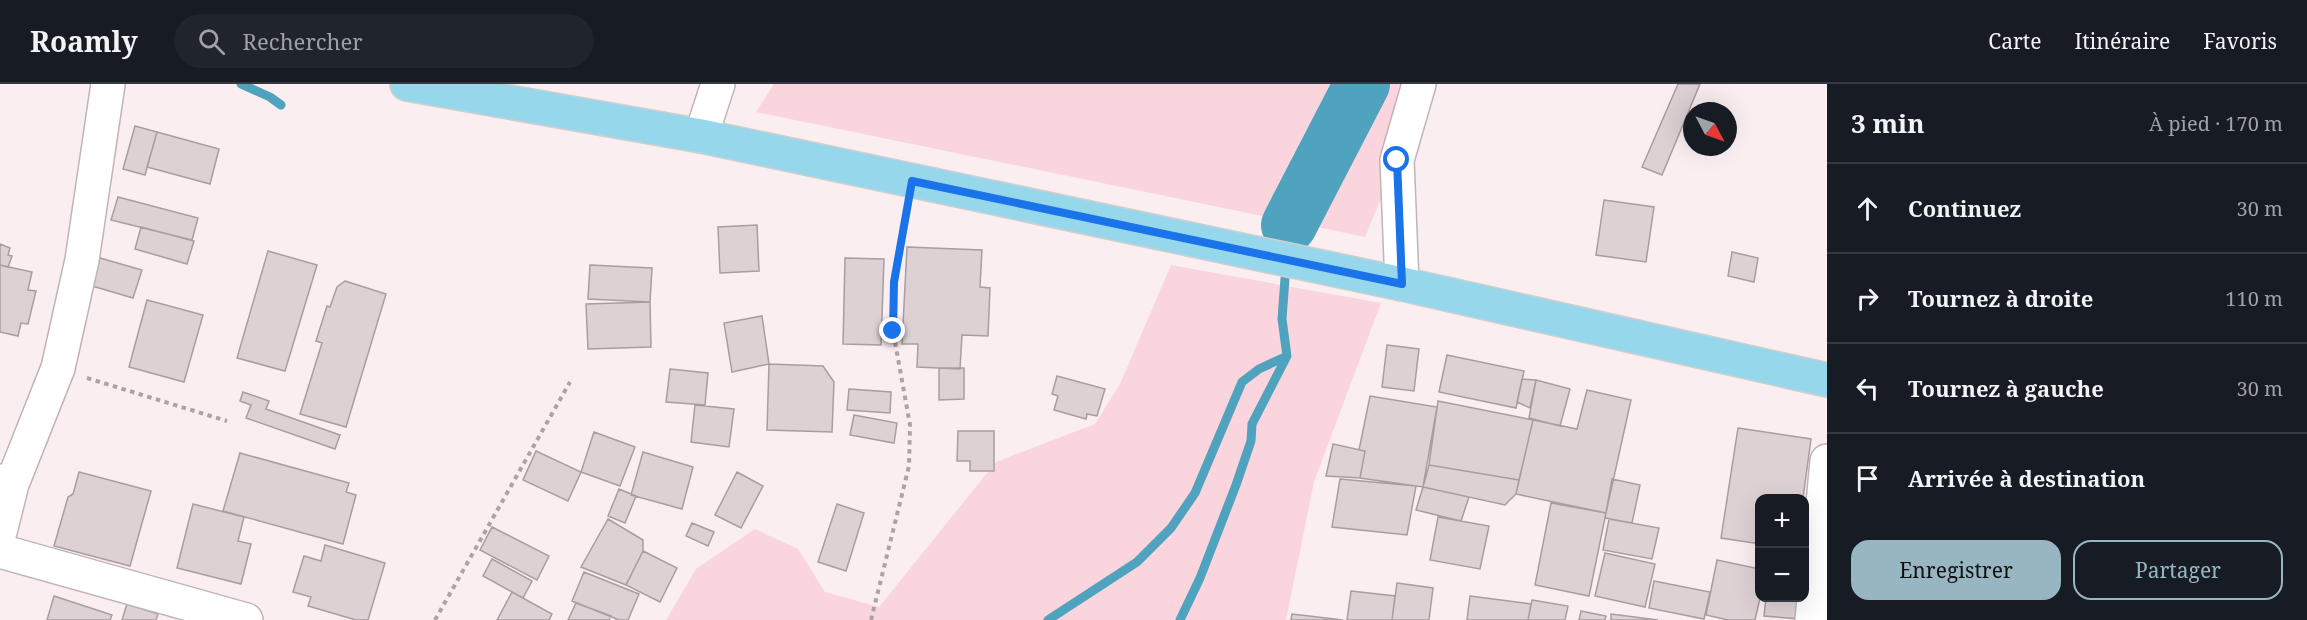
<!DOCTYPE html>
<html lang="fr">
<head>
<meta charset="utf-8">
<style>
	:root { --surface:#171b24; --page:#20242c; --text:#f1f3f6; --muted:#9ea1a6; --line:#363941; --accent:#98b6c1 }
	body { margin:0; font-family:"Noto Serif",serif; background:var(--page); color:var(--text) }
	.controls { position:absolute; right:18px; bottom:18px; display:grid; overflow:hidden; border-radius:12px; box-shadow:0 6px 24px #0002 }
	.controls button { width:54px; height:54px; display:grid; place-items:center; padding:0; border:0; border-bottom:2px solid var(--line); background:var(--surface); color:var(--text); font:30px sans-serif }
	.compass { position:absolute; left:1683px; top:18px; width:54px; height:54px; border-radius:50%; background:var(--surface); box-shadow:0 6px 24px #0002; rotate:131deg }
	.stop { position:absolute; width:18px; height:18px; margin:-14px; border:4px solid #1a73e8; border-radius:50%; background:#fff }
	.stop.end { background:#1a73e8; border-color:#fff; box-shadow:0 2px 6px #0008 }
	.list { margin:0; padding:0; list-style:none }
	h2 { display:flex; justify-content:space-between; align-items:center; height:78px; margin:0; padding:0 24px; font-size:26px }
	h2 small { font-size:20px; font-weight:400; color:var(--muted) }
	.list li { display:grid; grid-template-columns:39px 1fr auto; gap:18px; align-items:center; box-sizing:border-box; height:90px; padding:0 24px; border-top:2px solid var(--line) }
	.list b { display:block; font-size:22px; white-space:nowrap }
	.list em { font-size:20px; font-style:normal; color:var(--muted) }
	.actions { display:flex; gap:12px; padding:18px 24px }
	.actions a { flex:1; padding:14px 0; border:2px solid var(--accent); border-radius:18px; text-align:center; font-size:21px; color:var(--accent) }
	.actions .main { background:var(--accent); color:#111 }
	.icon { flex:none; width:33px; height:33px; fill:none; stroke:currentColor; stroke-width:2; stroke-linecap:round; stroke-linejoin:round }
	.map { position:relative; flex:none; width:1827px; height:536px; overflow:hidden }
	header { display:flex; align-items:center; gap:36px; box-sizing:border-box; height:84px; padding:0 30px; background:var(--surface); border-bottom:2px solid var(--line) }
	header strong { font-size:28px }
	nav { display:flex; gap:33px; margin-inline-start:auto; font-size:21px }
	.search { width:420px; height:54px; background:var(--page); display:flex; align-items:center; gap:15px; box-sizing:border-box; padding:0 21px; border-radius:33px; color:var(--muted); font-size:22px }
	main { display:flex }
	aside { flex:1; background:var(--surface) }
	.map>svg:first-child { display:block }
	.green { fill:#fad5de }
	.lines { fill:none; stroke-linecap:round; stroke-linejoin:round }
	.stream { stroke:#50a3be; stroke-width:9 }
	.river { stroke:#50a3be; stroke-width:56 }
	.building { fill:#ddd1d4; stroke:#a89da0; stroke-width:1.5 }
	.minor-casing { stroke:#c0b4b7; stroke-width:36 }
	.major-casing { stroke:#d0cfcf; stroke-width:36 }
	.path { stroke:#ada3a5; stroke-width:4; stroke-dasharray:4.5 4.5; stroke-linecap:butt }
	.minor { stroke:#fff; stroke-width:33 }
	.major { stroke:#96d7ec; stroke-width:33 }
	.route { stroke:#1a73e8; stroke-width:8 }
</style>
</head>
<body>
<header>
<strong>Roamly</strong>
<div class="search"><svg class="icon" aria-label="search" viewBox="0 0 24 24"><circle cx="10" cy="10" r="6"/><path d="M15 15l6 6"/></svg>Rechercher</div>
<nav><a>Carte</a><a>Itinéraire</a><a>Favoris</a></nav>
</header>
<main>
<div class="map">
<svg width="1827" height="536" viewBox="0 0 1827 536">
	<rect width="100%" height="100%" fill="#fbeef1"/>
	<!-- green -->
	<path class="green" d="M774 0H1429L1365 153 756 28Z
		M1171 181 1381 219 1314 398 1286 536H666L696 485 755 445 798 465 825 508 879 523 996 378 1095 340 1120 300Z"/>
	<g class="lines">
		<!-- stream -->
		<path class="stream" d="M241 0 270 13 281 21
			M1048 536 1137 478 1171 444 1195 409 1242 298 1259 285 1287 272
			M1180 536 1200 494 1236 401 1251 357 1252 340 1287 272 1282 235 1289 141"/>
		<!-- river -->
		<path class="river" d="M1289 141 1362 0"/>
	</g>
	<!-- building -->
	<path class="building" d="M1678 0H1700L1662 91 1642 83Z
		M135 42 157 48 145 91 123 85Z
		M157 48 219 65 210 100 147 83Z
		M118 113 198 134 192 156 111 136Z
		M1604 116 1654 123 1646 178 1596 171Z
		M757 141 759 187 720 189 718 143Z
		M141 143 194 157 187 180 135 165Z
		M0 160 10 164 8 171 12 172 8 183 0 181Z
		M907 163 982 166 980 203 990 204 988 252 962 251 960 285 917 283 918 260H902Z
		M268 167 317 181 285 287 237 274Z
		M1732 168 1758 174 1754 198 1728 192Z
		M100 174 142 186 133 214 92 202Z
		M845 174 884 175 881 261 843 260Z
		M0 181 32 188 28 206 36 207 28 240 21 239 18 252 0 248Z
		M590 181 652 184 650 218 588 215Z
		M345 197 386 210 346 343 300 330 322 259 316 257 327 222 330 223 337 203Z
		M147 216 203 231 184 298 129 283Z
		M650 218 651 263 588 265 586 220Z
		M762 232 769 280 732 288 724 239Z
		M1387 261 1419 265 1414 307 1382 303Z
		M1447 271 1524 287 1516 324 1439 308Z
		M769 280 823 282 834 298 832 348 767 346Z
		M939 284H964V315L939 316Z
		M670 285 708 289 705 321 666 318Z
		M1057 292 1105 305 1097 332 1087 330 1086 335 1054 326 1058 312 1052 310Z
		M1522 295 1536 296 1530 324 1517 318Z
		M1536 296 1570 305 1560 342 1529 334Z
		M849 305 891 308 890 329 847 326Z
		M1587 306 1631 316 1606 429 1516 410 1533 336 1577 345Z
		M243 308 269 317 266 325 340 351 335 365 246 334 251 321 240 317Z
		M1370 312 1437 323 1423 403 1360 394 1365 367 1359 366Z
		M1438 317 1533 336 1519 396 1429 381Z
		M695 321 734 325 729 363 691 358Z
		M854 331 897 339 894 359 850 351Z
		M1738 344 1811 355 1803 414H1760V460L1721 454Z
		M958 347H994V387H970V377H957Z
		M594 348 635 363 620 402 581 388Z
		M1333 360 1365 367 1360 394 1326 392Z
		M536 367 581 388 568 417 523 396Z
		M643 368 693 383 682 425 631 411Z
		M240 369 349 399 346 408 356 411 343 460 223 427Z
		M1429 381 1519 396 1516 410 1505 421 1423 403Z
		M79 388 151 407 130 482 54 462 68 413 73 410Z
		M737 388 763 402 741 444 715 431Z
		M1340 395 1416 402 1407 451 1332 443Z
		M1612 395 1640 401 1632 439 1605 434Z
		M1423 403 1469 413 1461 437 1416 426Z
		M619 405 636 412 625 439 608 432Z
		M1551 419 1606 429 1589 512 1535 501Z
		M193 420 244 433 238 457 251 460 241 500 177 484Z
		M837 420 864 429 846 487 818 478Z
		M1438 433 1489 442 1480 485 1430 476Z
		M608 435 643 456V467L626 501 581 483Z
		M1609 435 1659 444 1652 475 1603 466Z
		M692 439 714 448 708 462 686 452Z
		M492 443 549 472 537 496 480 466Z
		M325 461 385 479 368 536H356L308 522 311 513 293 508 304 472 321 477Z
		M643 467 677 484 660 518 626 501Z
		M1605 469 1655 480 1645 523 1595 512Z
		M492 475 532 497 523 514 483 492Z
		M1717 476 1760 485V514L1755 536H1728L1706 531Z
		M584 488 639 510 628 536H619L572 517Z
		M1654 497 1710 508 1704 535 1649 524Z
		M1397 499 1433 504 1429 536H1392Z
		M1351 507 1395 512 1392 536H1347Z
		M512 508 552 530 549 536H497Z
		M54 512 112 531 110 536H47Z
		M1470 512 1531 520 1528 536H1467Z
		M1766 514H1803L1801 535 1764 532Z
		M1532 516 1568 522 1565 536H1528Z
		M576 519 611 532 609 536H568Z
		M127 520 158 530 156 536H122Z
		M1581 527 1606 532 1605 536H1579Z
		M1292 530 1343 536H1291Z
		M1611 530 1658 536H1611Z"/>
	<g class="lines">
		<defs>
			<path id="minor" d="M701 52 718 0
				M1402 200 1397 76 1419 0
				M0 397 12 400 0 448
				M12 400 58 284 82 176 108 0
				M0 467 246 536
				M1812 536 1827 377"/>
			<path id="major" d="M407 0 701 52 1402 200 1827 296"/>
		</defs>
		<!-- minor casing -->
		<use href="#minor" class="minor-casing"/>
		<!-- major casing -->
		<use href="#major" class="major-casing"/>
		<!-- path -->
		<path class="path" d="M87 294 227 337
			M435 536 570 298
			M871 536 909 382 910 341 893 247 894 198 907 128"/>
		<!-- minor -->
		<use href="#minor" class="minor"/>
		<!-- major -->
		<use href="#major" class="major"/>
	</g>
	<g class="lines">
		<!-- route -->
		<path class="route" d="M893 247 894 198 912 97 1402 200 1397 76"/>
	</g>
</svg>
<div class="controls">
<button>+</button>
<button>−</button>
</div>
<svg class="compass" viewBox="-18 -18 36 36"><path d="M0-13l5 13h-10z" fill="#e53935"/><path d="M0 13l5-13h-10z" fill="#9ea1a6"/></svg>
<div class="stop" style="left:1397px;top:76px"></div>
<div class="stop end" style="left:893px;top:247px"></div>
</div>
<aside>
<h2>3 min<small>À pied · 170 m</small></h2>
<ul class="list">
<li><svg class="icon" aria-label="ahead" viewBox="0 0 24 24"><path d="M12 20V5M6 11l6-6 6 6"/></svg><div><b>Continuez</b></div><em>30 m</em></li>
<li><svg class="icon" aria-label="right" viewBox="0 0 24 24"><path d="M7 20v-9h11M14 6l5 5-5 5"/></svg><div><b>Tournez à droite</b></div><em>110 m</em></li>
<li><svg class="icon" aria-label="left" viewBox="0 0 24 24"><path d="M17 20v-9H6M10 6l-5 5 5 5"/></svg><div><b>Tournez à gauche</b></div><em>30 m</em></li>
<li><svg class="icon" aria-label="arrive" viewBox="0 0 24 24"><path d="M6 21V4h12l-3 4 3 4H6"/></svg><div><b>Arrivée à destination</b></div></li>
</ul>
<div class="actions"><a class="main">Enregistrer</a><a>Partager</a></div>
</aside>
</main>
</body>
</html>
